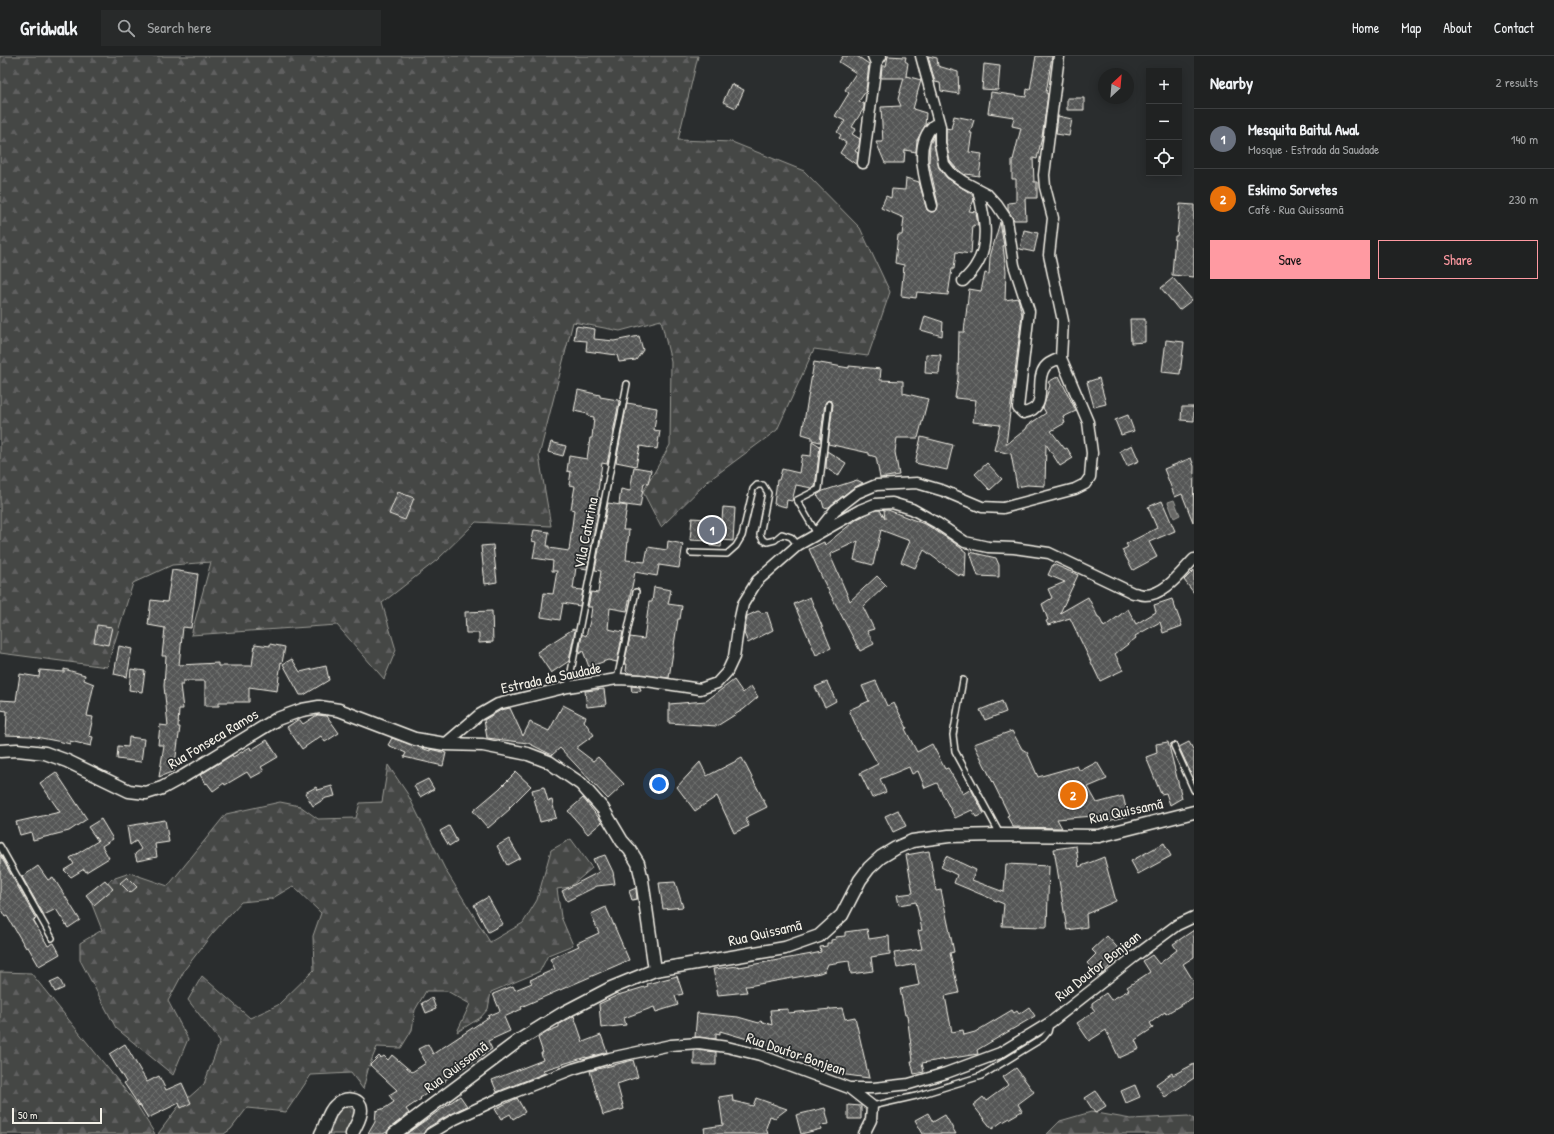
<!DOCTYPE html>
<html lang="en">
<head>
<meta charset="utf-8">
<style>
	:root { --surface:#202222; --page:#282a2a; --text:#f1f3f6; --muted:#a2a4a5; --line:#3d3f40; --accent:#ff9aa2 }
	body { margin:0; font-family:"Patrick Hand",sans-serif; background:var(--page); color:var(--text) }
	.controls { position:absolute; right:12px; top:12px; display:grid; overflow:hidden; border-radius:0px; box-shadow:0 2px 10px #0003 }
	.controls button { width:36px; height:36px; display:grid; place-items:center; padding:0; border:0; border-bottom:1px solid var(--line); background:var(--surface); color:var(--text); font:20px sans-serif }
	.compass { position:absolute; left:1098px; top:12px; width:36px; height:36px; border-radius:50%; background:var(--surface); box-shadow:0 2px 10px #0003; rotate:26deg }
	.scale { position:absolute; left:12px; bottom:10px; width:90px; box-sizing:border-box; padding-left:4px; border:2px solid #f4f1e8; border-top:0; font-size:11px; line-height:14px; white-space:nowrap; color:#f4f1e8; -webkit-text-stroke:3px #2a2d2e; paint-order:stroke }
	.you { position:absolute; left:659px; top:728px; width:14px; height:14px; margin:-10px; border:3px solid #fff; border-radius:50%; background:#1a73e8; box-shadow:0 0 0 6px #1a73e833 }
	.badge { display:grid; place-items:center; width:26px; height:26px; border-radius:50%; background:var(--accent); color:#fff; font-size:13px; font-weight:700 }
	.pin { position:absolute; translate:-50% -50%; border:2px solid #fff; box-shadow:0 1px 4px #0006 }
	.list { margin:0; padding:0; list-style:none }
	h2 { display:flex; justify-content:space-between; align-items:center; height:52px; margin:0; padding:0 16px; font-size:17px }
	h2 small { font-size:13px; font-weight:400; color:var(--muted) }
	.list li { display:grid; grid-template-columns:26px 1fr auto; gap:12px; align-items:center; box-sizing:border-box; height:60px; padding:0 16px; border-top:1px solid var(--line) }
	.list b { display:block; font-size:15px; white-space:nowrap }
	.list p { margin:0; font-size:13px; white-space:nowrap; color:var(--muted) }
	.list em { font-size:13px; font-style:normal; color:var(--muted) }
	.actions { display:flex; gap:8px; padding:12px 16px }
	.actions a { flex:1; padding:9px 0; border:1px solid var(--accent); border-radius:0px; text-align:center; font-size:14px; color:var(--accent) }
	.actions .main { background:var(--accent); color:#111 }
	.icon { flex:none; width:22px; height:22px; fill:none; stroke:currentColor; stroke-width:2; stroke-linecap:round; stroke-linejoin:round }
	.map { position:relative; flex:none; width:1194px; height:1078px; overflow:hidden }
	header { display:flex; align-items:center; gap:24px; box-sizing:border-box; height:56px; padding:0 20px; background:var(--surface); border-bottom:1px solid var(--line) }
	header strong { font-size:19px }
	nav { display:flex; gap:22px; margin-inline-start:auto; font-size:14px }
	.search { width:280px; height:36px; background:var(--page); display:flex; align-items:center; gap:10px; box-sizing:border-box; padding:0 14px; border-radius:0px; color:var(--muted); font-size:15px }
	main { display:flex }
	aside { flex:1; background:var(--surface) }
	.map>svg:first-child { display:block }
	.grass { fill:url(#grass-tufts); stroke:#9c9c96 }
	.forest { fill:url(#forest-firs); stroke:#9c9c96 }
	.water { fill:url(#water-ripples); stroke:#9f9f9a }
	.building { fill:url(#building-cross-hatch); stroke:#f4f1e8 }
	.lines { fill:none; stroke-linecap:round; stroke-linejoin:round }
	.service-casing { stroke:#f4f1e8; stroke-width:8 }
	.minor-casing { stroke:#f4f1e8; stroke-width:13 }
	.tertiary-casing { stroke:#f4f1e8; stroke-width:15 }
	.service { stroke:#2a2d2e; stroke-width:5 }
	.minor { stroke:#2a2d2e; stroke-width:10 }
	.tertiary { stroke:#2a2d2e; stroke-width:12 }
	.labels { text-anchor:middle; stroke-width:3.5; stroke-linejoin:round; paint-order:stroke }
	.street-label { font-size:15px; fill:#f4f1e8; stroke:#2a2d2e }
</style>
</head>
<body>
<header>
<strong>Gridwalk</strong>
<div class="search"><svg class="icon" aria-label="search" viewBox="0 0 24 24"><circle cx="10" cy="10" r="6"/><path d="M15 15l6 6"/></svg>Search here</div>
<nav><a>Home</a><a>Map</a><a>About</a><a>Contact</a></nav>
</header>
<main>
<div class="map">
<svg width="1194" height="1078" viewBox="0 0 1194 1078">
	<defs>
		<pattern id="grass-tufts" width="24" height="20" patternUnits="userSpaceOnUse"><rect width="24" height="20" fill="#444645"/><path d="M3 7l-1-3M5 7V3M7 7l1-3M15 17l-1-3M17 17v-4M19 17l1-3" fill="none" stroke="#606160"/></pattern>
		<pattern id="forest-firs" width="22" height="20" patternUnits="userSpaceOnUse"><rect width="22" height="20" fill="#444645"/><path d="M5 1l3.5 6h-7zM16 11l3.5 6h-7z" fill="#606160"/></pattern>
		<pattern id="water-ripples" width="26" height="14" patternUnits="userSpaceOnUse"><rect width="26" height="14" fill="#676866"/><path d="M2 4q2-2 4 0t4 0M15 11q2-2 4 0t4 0" fill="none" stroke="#7d7e7c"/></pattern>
		<pattern id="building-cross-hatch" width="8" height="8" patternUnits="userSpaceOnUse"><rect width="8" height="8" fill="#555756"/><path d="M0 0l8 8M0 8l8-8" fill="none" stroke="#6e706e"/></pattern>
	</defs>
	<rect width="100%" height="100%" fill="#2a2d2e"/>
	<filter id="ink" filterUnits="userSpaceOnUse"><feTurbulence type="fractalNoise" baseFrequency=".025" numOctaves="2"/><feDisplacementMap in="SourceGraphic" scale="8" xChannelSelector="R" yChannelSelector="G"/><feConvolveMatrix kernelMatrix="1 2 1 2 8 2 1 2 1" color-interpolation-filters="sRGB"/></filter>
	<g filter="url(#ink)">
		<!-- grass -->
		<path class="grass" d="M345 1050 354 1053 355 1057 346 1078H329L339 1053Z"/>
		<!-- forest -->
		<path class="forest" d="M0 0H698L678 84 732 86 804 115 860 172 890 236 868 300 814 293 777 374 708 425 661 471 643 436 670 389 671 306 661 264 620 275 573 266 539 400 551 470 476 466 437 504 382 547 396 594 384 623 337 569 191 579 211 506 172 509 133 527 107 611 0 597Z
			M388 709 407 737 446 815 490 886 523 867 537 844 551 794 571 783 592 812 570 831 557 833 561 861 573 889 548 899 540 915 534 918 491 936 488 953 480 962 457 976 470 948 447 935H426L415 954 412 974 401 992 377 991 369 1010 363 1033 351 1017 311 1019 286 1056 247 1052 231 1073 224 1078H158L178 1051 204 1028 220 985 188 944 202 920 250 962 278 949 314 914 313 880 321 857 293 830 271 843 241 846 212 878 185 913 168 945 188 983 173 1019 116 972 80 904V887L102 874 89 841 112 823 130 817 168 830 226 758 280 746 300 750 318 763 356 762 360 747 382 746Z
			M0 916 31 917 135 1046 155 1078H0Z
			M1091 1056 1131 1063 1188 1060 1194 1063V1078H1047L1060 1065Z"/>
		<!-- water -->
		<path class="water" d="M1174 444 1180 459 1174 462 1168 446Z"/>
		<!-- building -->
		<path class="building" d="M843 0H857L869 8 866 35 859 45 864 48V52L852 71 856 73 852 78 860 83 859 90 855 95 858 97 857 109 840 97 846 87 839 82 841 79 837 76 845 65 835 60 849 37 845 34 856 17 839 6Z
			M888 0 906 1 905 5 908 7 906 20 921 24 913 53 926 57 925 70 917 84 916 96 905 94 904 107H885L876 86H883L881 51 901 50 898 43 904 22H881L882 10H886Z
			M928 0 937 2 938 10 958 16 959 38 941 35 940 27 935 26Z
			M1036 0H1052L1046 37 1048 38 1042 81 1037 103 1033 102 1034 126H1037V142H1025L1026 164H1014L1008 154V147L1016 146V123H1012V104H1013L1021 72 1012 70 1014 61 988 57 991 36 1026 41 1027 33 1030 34Z
			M984 8 1000 10 998 34 982 33Z
			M731 28 744 34 736 52 723 46Z
			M1067 42H1084V54H1067Z
			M954 60 974 64 970 77H972L969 96 982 98 979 120 966 118 965 119 956 112 950 105 946 86V72L951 73Z
			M1058 60 1072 63 1069 80 1056 78Z
			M934 80V88L939 112 947 122 973 139 974 144 969 155 976 156 978 170 973 169 971 198 956 196 954 213H952L948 239 917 236 916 242 901 240 904 209 895 207 898 179H902L904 162 881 152 886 140 891 142 892 133 905 134 906 122 919 126 927 154 931 156 937 154 938 148 929 107 930 88Z
			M1180 148 1194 149V221L1172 219 1175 180H1177Z
			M1000 166 1004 190H1003L1006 215 1005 244 1018 242 1022 259 1006 389 1026 373 1028 369 1046 357 1043 352 1050 329 1048 326 1059 320 1076 355 1063 361 1065 367 1051 375 1065 393 1067 392 1073 402 1060 410 1046 388 1045 430 1027 429 1017 431 1011 398 994 394 1000 369 973 366 976 344 955 342 958 322 959 276H964L969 233 981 235 985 217 989 218 990 201Z
			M1024 174 1038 177 1034 196 1020 193Z
			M1173 222 1192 244 1179 254 1161 232Z
			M925 260 943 266 942 280 921 274Z
			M1130 263H1145V286L1131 287Z
			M576 270 595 273 594 283 614 285 639 280 643 294 636 304 619 306 617 299 586 295 587 285 574 284Z
			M1166 284 1184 286 1180 318 1162 316Z
			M926 298 941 299 939 318 925 317Z
			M814 306 849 312V310L881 313 880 324 903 325V337L928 343 918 382H897L895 396 899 419 880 422 876 401 869 399V397L828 388 833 348 831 345 828 344 825 347 820 386 812 384V381L802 378Z
			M1099 322 1106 348 1094 351 1087 326Z
			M578 334 600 339V341L618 344 619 346 607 408 602 407 597 442H600V446L587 513 576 511 573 533 583 534 580 550 563 547 560 564 541 561 544 537 553 538 557 515H552L553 505 533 502 536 486 532 485 534 474 549 476 547 490H549V492L569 495 574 454 571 453 575 430 569 429 571 416 567 415 569 400 587 403 590 382H592L594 361 588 360V358L574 355Z
			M627 347 657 352 654 374 660 375 657 393 640 390 636 410 616 406Z
			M1182 351H1194V365L1181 364Z
			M1128 359 1134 375 1121 379 1115 364Z
			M921 381 953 389 947 414 915 407Z
			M812 385 820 390 815 431 812 432 796 429 792 445 787 444 786 451 774 448 777 424H779L782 413 799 417 802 399 811 400Z
			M551 386 566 390 563 400 548 396Z
			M1132 389 1139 405 1127 410 1120 395Z
			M827 395 846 407 838 420 826 412Z
			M1191 402 1194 410 1193 466 1182 438 1175 441 1164 413Z
			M987 407 1002 423 990 434 975 418Z
			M634 411 651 414 648 428 644 427 640 451 619 448 621 433 630 435Z
			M857 424 863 427 853 432 829 451 824 452 822 445 817 439 823 435Z
			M398 436 414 442 405 464 389 458Z
			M1162 445 1175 475 1149 486 1157 501 1133 514 1122 494 1128 491 1126 488 1157 472 1148 451Z
			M608 447 627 450 623 474H629L626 504 645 506 648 491 667 494 668 485 683 488 679 512 659 509 657 520 635 516 627 555 610 552 608 573 623 576 617 606 608 604 589 611 583 595 579 598 582 578 586 580 590 565 592 551H588L591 536 598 537 601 515 595 514Z
			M723 451 735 452 733 485 722 484 721 491 710 490V485L690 484 692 462 722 464Z
			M876 454H880L885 463 884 454H888L927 469 953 486 966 496 965 521 960 518 959 520 924 494 915 512 901 506 910 485 881 474 873 509 854 504 858 485 830 498V499L850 545 877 520 886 529 863 551 874 573 867 575 874 588 860 595 823 524 809 493 824 486 825 489 857 463Z
			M493 489 497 526 485 528 481 490Z
			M970 496 996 502 999 509V521L978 520Z
			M1053 508 1078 519 1060 557 1088 541 1098 561H1099L1104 571 1128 553 1136 568 1156 556 1154 549 1172 543 1182 570 1163 577 1160 566 1135 580 1136 582 1115 598 1123 614 1100 625 1070 562 1048 569 1046 565 1048 564 1042 548 1052 542 1048 533 1065 526 1048 519Z
			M172 514 198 518 191 572 183 571 179 609 218 607V610H252L255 588 270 590V588L285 591 282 607 281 606 277 635 249 631V646H219V650H205V625H183V629H180L183 653H179L178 671H180L174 715 159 721 164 689H158L160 669 168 670 164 630 166 600H162L165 572 148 569 151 544 167 546Z
			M1194 514V537L1184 524Z
			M654 531 671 534 668 548 682 550 680 563H678L669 622 629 617 626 615 627 608H624L630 581 644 583 649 546H652Z
			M810 541 831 592 816 599 794 548Z
			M492 555 493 586 479 587V577H466L465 556Z
			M758 555 762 557 767 556 773 574 748 587 744 577 747 560Z
			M97 569 112 571 108 589 94 586Z
			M573 573 575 574 569 605 551 617 537 596Z
			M119 590 132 593 127 621 114 618Z
			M292 603 300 616 326 610 329 624 304 639H300L283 608Z
			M64 613 85 619 84 624 94 628 87 660 93 661 89 680 93 681 91 690 70 685V688L62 686 31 680 6 679 7 655 0 654V644L16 645 20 618 39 621 40 614 64 616Z
			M131 613 145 615 142 636 129 634Z
			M734 624 743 637 751 630 758 641 744 653 717 670 669 667V648L706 645Z
			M876 625 887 650 894 647 907 672 905 673 917 696 932 688 945 713 948 712 963 738 971 733 984 758 976 761 972 754 955 762 937 727 925 732 918 715 912 718 909 711 880 723 886 736 872 742 860 717 878 708 863 682 862 683 849 654 869 645 862 630Z
			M827 626 836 645 825 651 815 631Z
			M631 630 640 631 641 635 632 636Z
			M604 633 606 649 587 651 585 635Z
			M1002 645 1006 656 985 664 980 654Z
			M563 649 586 661 584 665 594 679 576 692 593 705 598 701 624 728 608 743 560 692 552 699 528 687 487 682 484 664 501 654 510 652 523 680 530 666 549 675Z
			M317 659 327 660 339 677 325 686 321 680 302 693 287 671 299 663 303 668Z
			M1012 675 1022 693 1027 696 1038 721 1077 710 1080 715 1097 706 1107 723 1088 731 1097 747 1123 740 1128 760 1108 765 1106 759 1057 763 1062 772 1013 771 1007 760 1009 759 974 688Z
			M129 681 144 683 141 706 117 703 118 690 128 691Z
			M392 682 430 695V693L446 697 443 710 404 701 406 697 388 689Z
			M267 684 278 701 261 711 264 715 251 722 247 716 225 729 224 727 213 735 207 727 206 728 200 719 232 699 233 701 250 691 251 694Z
			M1168 686 1182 742 1170 749 1166 737 1161 738 1146 701 1157 697 1156 688Z
			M1189 686 1194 695V724L1179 691Z
			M742 702 767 751 745 762 749 770 734 777 717 740 695 755 677 731 700 706 707 720Z
			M56 716 87 763 69 775 33 784 31 776 20 779 16 766 60 756 40 727Z
			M516 716 531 730 509 752 510 753 488 772 473 755 499 733Z
			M428 723 434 733 420 741 414 730Z
			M332 730 335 740 326 742 313 750 305 737 316 731 318 734Z
			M544 731 548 745 552 744 556 762 540 766 532 734Z
			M583 742 602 766 588 778 568 755Z
			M898 754 906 770 893 776 885 760Z
			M101 763 113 783 102 790 109 802 86 816 84 813 71 821 64 814 74 808 70 802 98 785 88 771Z
			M165 764 169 786 155 788 157 801 137 805 135 798 141 793 136 785 130 789 127 770Z
			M449 770 457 785 449 790 440 775Z
			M509 783 520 802 507 809 497 790Z
			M1164 787 1171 800 1138 818 1131 805Z
			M1076 790 1079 811 1104 801 1116 845 1086 858 1087 871 1067 874 1054 793Z
			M929 795 936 835 941 834 954 896 950 897 959 937 945 940 952 976 963 974 964 979 975 976 1012 954 1014 957 1017 955 1019 958 1029 951 1035 960 977 994 978 998 922 1007 924 1016 914 1018 911 1005H913L907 959H905L900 933 919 929 915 908 897 912 894 897 922 893 918 875 922 874 916 846 899 849 897 839 913 837 906 799Z
			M0 799 36 863 33 864 48 890 54 887 60 898 39 910 28 891 26 892 7 860 5 861 0 852Z
			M605 799 613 816 615 828 597 830 567 845 562 835 599 816 593 803Z
			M946 800 976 814 972 824 1004 836 1006 808 1049 810 1047 871 1002 870 1004 848 954 827 957 819 941 811Z
			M38 810 48 824 53 821 80 864 68 872 56 853 44 859 22 821Z
			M127 821 137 831 130 837 120 827Z
			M105 824 113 833 94 849 86 839Z
			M675 826 683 851 663 853 659 827Z
			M636 832 637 843 632 844 629 835Z
			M488 841 503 868 488 876 474 849Z
			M606 851 629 904 521 951 522 953 504 961 510 975 488 985 492 993 445 1024 446 1025 420 1042 421 1043 406 1053 409 1057 390 1072 387 1076 383 1078H368L375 1066 376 1055 385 1052 394 1046 389 1039 397 1034 370 1009 379 1000 381 1002 384 1000 388 1004 392 999 412 1016 426 1007 418 993 428 988 433 998 489 961 488 960 500 955 493 938 513 930 515 934 532 927 530 924 555 913 550 903 579 890 577 887 599 877 591 858Z
			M867 873 869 883 889 880 890 898 871 901 873 915 851 918 849 905 828 908 825 915 820 917 748 930H745L747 936 718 939 713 913 738 910 739 911 812 898 821 896 820 891 827 890V887H831V884L836 883 835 881 845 880V876Z
			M1194 874V901L1183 908 1194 926V941L1166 958 1165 956 1150 967 1153 972 1135 984 1139 993 1119 1002 1106 974 1089 985 1077 967 1095 955 1092 951V947L1106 937 1111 944 1129 934 1127 931 1150 916 1143 905 1152 899 1159 908 1177 894 1173 888Z
			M1107 880 1123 898 1099 920 1087 907 1096 898 1092 894Z
			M677 920 683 938 675 940 678 949 656 956 654 951 624 962 626 969 601 972 599 948 618 939 648 930 647 928Z
			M59 922 64 932 55 936 50 926Z
			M432 942 436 953 426 957 422 947Z
			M842 952 845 963 855 961 869 1022 839 1018 778 992 720 975V978L716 977V983L695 981 697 957 738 961 759 967 760 965 772 969 770 954 788 953V957Z
			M574 960 583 986 601 979 607 996 586 1002V1001L543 1014 545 1017 497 1036 492 1024 543 1004 541 997H543L538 982 549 975 559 971V968Z
			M125 988 147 1026 159 1020 166 1034 182 1027 191 1047 181 1052 179 1047 148 1062 140 1049 139 1050 134 1042 124 1027 126 1026 109 998Z
			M694 994 716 996V1009H694Z
			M633 1004 638 1021 617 1028 624 1053 603 1059 590 1015Z
			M1194 1008V1022L1165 1041 1156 1028 1172 1017 1173 1019Z
			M1016 1012 1034 1036 1018 1048 1022 1055 1003 1066V1065L992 1073 973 1049 983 1041 986 1045 1008 1029 1003 1021Z
			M1135 1029 1140 1041 1126 1047 1121 1035Z
			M1096 1035 1106 1050 1095 1057 1085 1042Z
			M732 1039 733 1045 753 1050 756 1042 787 1053 775 1062 770 1060 766 1072 768 1078H705L704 1072 723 1069 719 1041Z
			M460 1040 467 1050 452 1057 427 1072 423 1078H406Z
			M517 1042 525 1056 513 1063 510 1058 501 1063 495 1053Z
			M848 1049 861 1050V1063H848Z
			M825 1052 829 1068 820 1069 821 1073 801 1078 796 1059Z
			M928 1057 933 1066 945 1059 956 1078H923L915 1064Z"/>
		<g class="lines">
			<defs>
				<path id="service" d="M817 478 797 444 819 433 829 348
					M691 497 727 498 736 490 742 480 753 433 757 429H763L768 437 760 479 763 484 767 486 775 484 782 478 791 481 798 489
					M617 623 636 536
					M963 624 953 679 955 695 1000 778
					M568 631 627 328
					M1174 690 1194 734
					M0 790 52 882
					M872 1050 916 1040 981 1020 1043 982 1048 976 1050 968"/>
				<path id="minor" d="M873 0 876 7 881 0
					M921 0 940 70V87L944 108 951 117 964 126 987 138 997 149 1007 164 1014 209 1029 255 1018 352 1023 357C1051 352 1033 327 1045 311 1049 306 1056 304 1061 302
					M863 107 876 7
					M932 150C926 126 912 89 934 69L940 70
					M963 225C967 221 972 216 975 211 991 188 984 159 978 134
					M819 474 835 454 857 437 876 429 917 427 944 435 982 451 1003 452 1075 433 1085 428 1090 421 1092 397 1088 366 1061 302 1063 265 1049 199 1053 162 1045 131 1044 119 1059 0
					M445 688 479 659 498 648 568 631 617 623 640 624 700 633 717 627 727 616 734 601 739 566 743 548 757 525 798 489 860 454 875 448 892 447 912 453 937 467 965 486 988 491 1014 492 1049 497 1133 537C1137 537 1141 539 1145 539 1165 539 1181 516 1194 503
					M849 1032 872 1050 871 1064 864 1078
					M430 1078 455 1063 502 1041 573 1013 610 1002 671 989 699 987 727 991 760 999 849 1032H874L909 1028 946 1017 1000 997 1051 966 1134 901 1177 869 1194 861"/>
				<path id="tertiary" d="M0 695 17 694 45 697 67 705 129 735 146 737 162 732 184 720 277 663 302 654 319 651 339 654 415 683 445 688 483 689 528 698 549 706 581 728 603 753 622 785 630 794 638 807 642 824 655 914
					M321 1078C326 1069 328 1056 335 1050 342 1041 361 1040 361 1054 361 1063 355 1070 352 1078
					M394 1078 518 985 563 957 611 932 655 914 785 892 819 880 842 859 860 824 869 812 881 801 896 792 912 785 949 780 1001 779 1099 780 1194 756"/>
			</defs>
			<!-- service casing -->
			<use href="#service" class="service-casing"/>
			<!-- minor casing -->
			<use href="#minor" class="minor-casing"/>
			<!-- tertiary casing -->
			<use href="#tertiary" class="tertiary-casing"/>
			<!-- service -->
			<use href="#service" class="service"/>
			<!-- minor -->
			<use href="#minor" class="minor"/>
			<!-- tertiary -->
			<use href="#tertiary" class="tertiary"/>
		</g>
	</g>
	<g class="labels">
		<!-- street labels -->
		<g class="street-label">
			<text transform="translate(586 477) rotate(-79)" y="5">Vila Catarina</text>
			<text transform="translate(551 622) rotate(-12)" y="5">Estrada da Saudade</text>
			<text transform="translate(213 683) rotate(-31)" y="5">Rua Fonseca Ramos</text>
			<text transform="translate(1126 755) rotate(-12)" y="5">Rua Quissamã</text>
			<text transform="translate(765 877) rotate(-13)" y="5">Rua Quissamã</text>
			<text transform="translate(1098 910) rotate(-38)" y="5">Rua Doutor Bonjean</text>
			<text transform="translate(796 998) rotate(19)" y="5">Rua Doutor Bonjean</text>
			<text transform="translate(456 1011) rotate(-37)" y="5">Rua Quissamã</text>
		</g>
	</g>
</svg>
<div class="controls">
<button>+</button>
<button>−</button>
<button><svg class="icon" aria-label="locate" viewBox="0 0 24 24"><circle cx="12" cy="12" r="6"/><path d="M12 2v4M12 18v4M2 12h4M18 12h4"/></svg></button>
</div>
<svg class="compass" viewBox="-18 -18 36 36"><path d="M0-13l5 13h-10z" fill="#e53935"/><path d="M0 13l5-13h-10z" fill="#a2a4a5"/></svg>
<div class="scale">50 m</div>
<div class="you"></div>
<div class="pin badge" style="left:712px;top:474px;background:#6b7280">1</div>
<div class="pin badge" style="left:1073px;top:739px;background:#e8710a">2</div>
</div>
<aside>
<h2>Nearby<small>2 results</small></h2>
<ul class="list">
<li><span class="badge" style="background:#6b7280">1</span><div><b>Mesquita Baitul Awal</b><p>Mosque · Estrada da Saudade</p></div><em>140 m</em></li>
<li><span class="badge" style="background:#e8710a">2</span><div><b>Eskimo Sorvetes</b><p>Café · Rua Quissamã</p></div><em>230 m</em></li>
</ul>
<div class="actions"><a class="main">Save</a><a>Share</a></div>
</aside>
</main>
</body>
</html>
